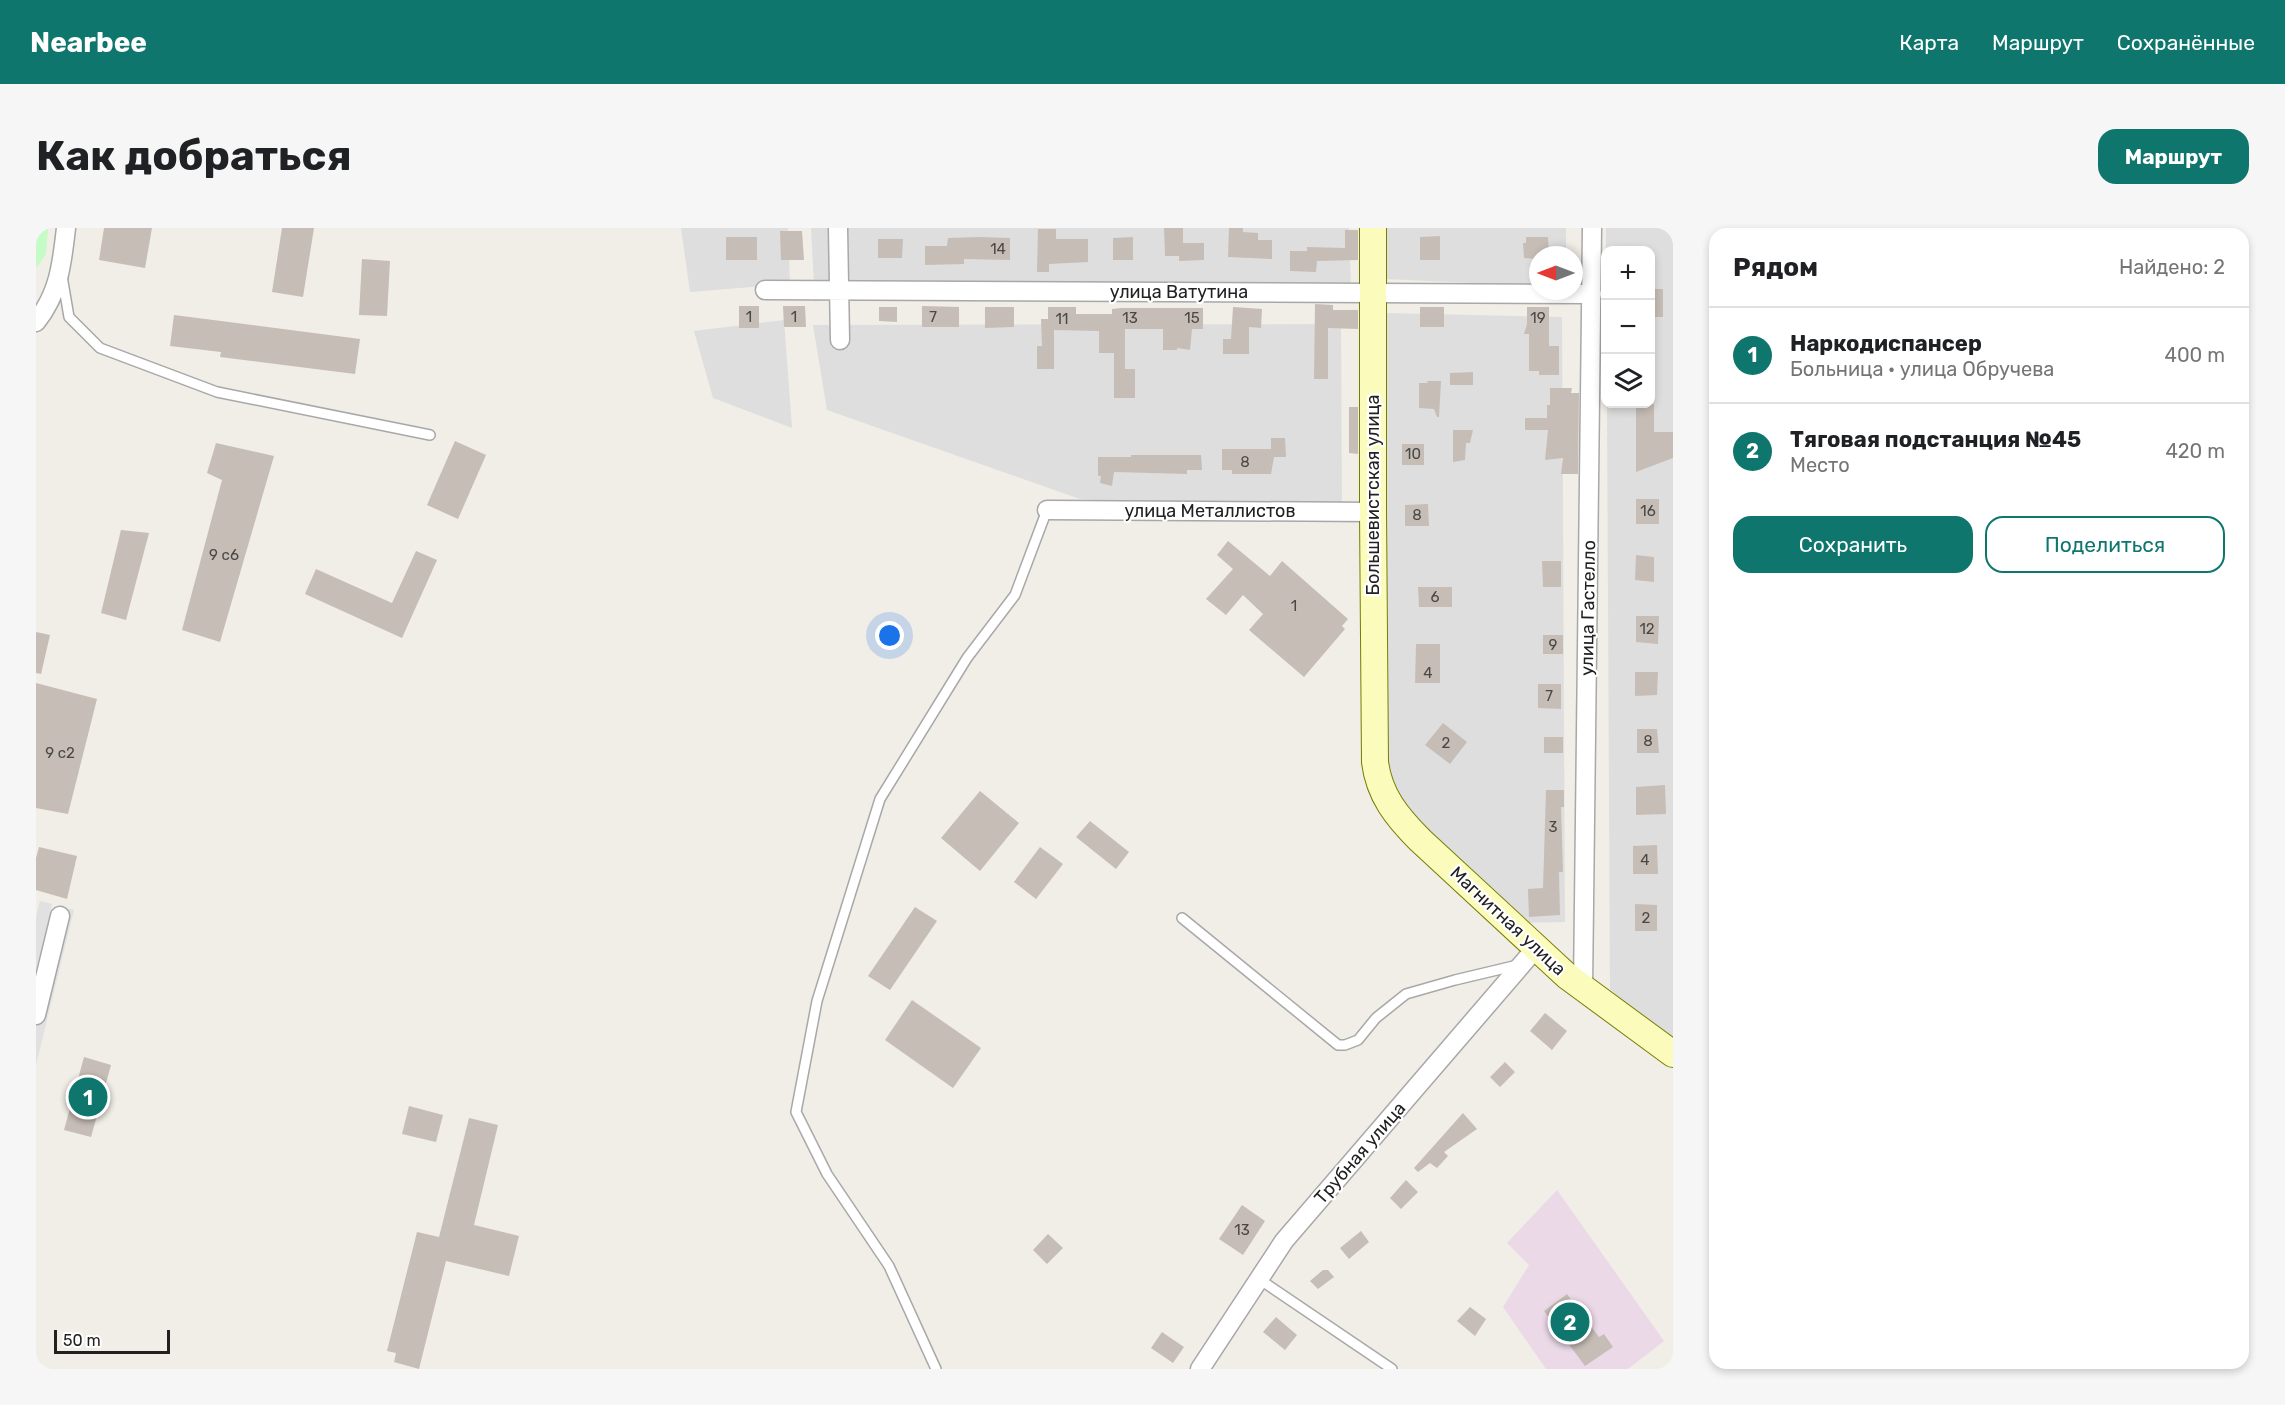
<!DOCTYPE html>
<html lang="ru">
<head>
<meta charset="utf-8">
<style>
	:root { --surface:#fff; --page:#f6f6f6; --text:#202124; --muted:#757577; --line:#e0e0e0; --accent:#0f766e }
	body { margin:0; font-family:Rubik,sans-serif; background:var(--page); color:var(--text) }
	.controls { position:absolute; right:18px; top:18px; display:grid; overflow:hidden; border-radius:12px; box-shadow:0 3px 9px #0003 }
	.controls button { width:54px; height:54px; display:grid; place-items:center; padding:0; border:0; border-bottom:2px solid var(--line); background:var(--surface); color:var(--text); font:30px sans-serif }
	.compass { position:absolute; left:1493px; top:18px; width:54px; height:54px; border-radius:50%; background:var(--surface); box-shadow:0 3px 9px #0003; rotate:270deg }
	.scale { position:absolute; left:18px; bottom:15px; width:116px; box-sizing:border-box; padding-left:6px; border:3px solid #212121; border-top:0; font-size:16px; line-height:21px; white-space:nowrap; color:#212121; -webkit-text-stroke:4px #fff; paint-order:stroke }
	.you { position:absolute; left:854px; top:408px; width:21px; height:21px; margin:-15px; border:4px solid #fff; border-radius:50%; background:#1a73e8; box-shadow:0 0 0 9px #1a73e833 }
	.badge { display:grid; place-items:center; width:39px; height:39px; border-radius:50%; background:var(--accent); color:#fff; font-size:20px; font-weight:700 }
	.pin { position:absolute; translate:-50% -50%; border:3px solid #fff; box-shadow:0 2px 6px #0006 }
	.list { margin:0; padding:0; list-style:none }
	h2 { display:flex; justify-content:space-between; align-items:center; height:78px; margin:0; padding:0 24px; font-size:26px }
	h2 small { font-size:20px; font-weight:400; color:var(--muted) }
	.list li { display:grid; grid-template-columns:39px 1fr auto; gap:18px; align-items:center; box-sizing:border-box; height:96px; padding:0 24px; border-top:2px solid var(--line) }
	.list b { display:block; font-size:22px; white-space:nowrap }
	.list p { margin:0; font-size:20px; white-space:nowrap; color:var(--muted) }
	.list em { font-size:20px; font-style:normal; color:var(--muted) }
	.actions { display:flex; gap:12px; padding:18px 24px }
	.actions a { flex:1; padding:14px 0; border:2px solid var(--accent); border-radius:18px; text-align:center; font-size:21px; color:var(--accent) }
	.actions .main { background:var(--accent); color:#fff }
	.icon { flex:none; width:33px; height:33px; fill:none; stroke:currentColor; stroke-width:2; stroke-linecap:round; stroke-linejoin:round }
	.map { position:relative; flex:none; width:1637px; height:1141px; overflow:hidden; border-radius:18px }
	header { display:flex; align-items:center; gap:36px; box-sizing:border-box; height:84px; padding:0 30px; background:var(--accent); color:#fff }
	header strong { font-size:28px }
	nav { display:flex; gap:33px; margin-inline-start:auto; font-size:21px }
	.intro { display:flex; align-items:center; justify-content:space-between; box-sizing:border-box; height:144px; padding:0 36px }
	h1 { margin:0; font-size:42px }
	.button { padding:15px 27px; border-radius:18px; background:var(--accent); color:#fff; font-size:21px; font-weight:700 }
	main { display:flex; gap:36px; padding:0 36px }
	aside { flex:1; background:var(--surface); border-radius:18px; box-shadow:0 3px 9px #0003 }
	.map>svg:first-child { display:block }
	.residential { fill:#dfdede }
	.industrial { fill:#ebd9e8 }
	.park { fill:#c4fbc6 }
	.parking { fill:#e1e1e1 }
	.building { fill:#c6bdb6 }
	.lines { fill:none; stroke-linecap:round; stroke-linejoin:round }
	.lane-casing { stroke:#a8a8a8; stroke-width:12 }
	.street-casing { stroke:#a8a8a8; stroke-width:21 }
	.secondary-casing { stroke:#767e01; stroke-width:28 }
	.lane { stroke:#fff; stroke-width:9 }
	.street { stroke:#fff; stroke-width:18 }
	.secondary { stroke:#fbfcbb; stroke-width:26 }
	.labels { text-anchor:middle; stroke-width:4.5; stroke-linejoin:round; paint-order:stroke }
	.number-label { font-size:15px; fill:#4a4846 }
	.street-label { font-size:18px; fill:#212121; stroke:#fff }
</style>
</head>
<body>
<header>
<strong>Nearbee</strong>
<nav><a>Карта</a><a>Маршрут</a><a>Сохранённые</a></nav>
</header>
<div class="intro"><h1>Как добраться</h1><a class="button">Маршрут</a></div>
<main>
<div class="map">
<svg width="1637" height="1141" viewBox="0 0 1637 1141">
	<rect width="100%" height="100%" fill="#f1ede7"/>
	<!-- residential -->
	<path class="residential" d="M645 0H752L754 56 654 64Z
		M775 0H1313L1315 60 789 69 779 74Z
		M1350 0H1530V27H1502V58L1350 51Z
		M1570 0H1637V819L1574 761 1571 176H1614V22H1570Z
		M1348 85 1526 89 1529 694 1482 695 1343 550Z
		M748 92 756 200 677 170 658 103Z
		M1305 96 1306 286 1044 271 791 182 777 97Z"/>
	<!-- industrial -->
	<path class="industrial" d="M1521 962 1628 1113 1592 1141H1510L1467 1079 1493 1037 1471 1015Z"/>
	<!-- park -->
	<path class="park" d="M0 0H12L10 26 0 40Z"/>
	<!-- parking -->
	<path class="parking" d="M4 673 16 676 0 743V689Z
		M27 679 38 682 0 837V790Z"/>
	<!-- building -->
	<path class="building" d="M68 0H116L109 40 63 32Z
		M246 0H278L267 69 236 64Z
		M1128 0H1147V15H1168V32L1143 33V28H1129Z
		M1193 0H1207V4L1222 5V12H1236V31L1192 29Z
		M1002 1H1020V11H1052V34L1013 36V44H1001Z
		M1309 2H1322V32L1281 33 1280 44 1254 43V23H1271V19L1309 20Z
		M744 3H766L768 32H745Z
		M1404 8V32H1384V9Z
		M690 9H721V32H690Z
		M943 9 974 10V32L928 31V36L889 37V18H911L912 10Z
		M1097 9V32H1077V10Z
		M1490 9H1512L1513 27H1502V31L1488 30 1487 15H1490Z
		M842 11H867L866 30H842Z
		M326 31 354 33 351 88 323 87Z
		M1614 61H1627V89H1614Z
		M1279 76 1297 77V82H1322V101L1292 100V151H1278Z
		M703 78H723V100H703Z
		M747 78H769L770 99H748Z
		M886 78 923 79V99H886Z
		M843 79H861V94L843 93Z
		M949 79H978V99L949 100Z
		M1012 79H1040V86H1076V81L1085 80H1167V101H1156L1154 122 1141 120V122H1127V101H1089V141H1099V170H1078V125H1063V103L1018 102V141H1001V118H1006L1005 91H1012Z
		M1197 79 1226 81 1225 100 1213 99V126H1187V111H1195Z
		M1384 79H1408V99H1384Z
		M1491 79H1513V118H1523V147H1503V143H1493V106H1488L1491 96Z
		M138 87 324 111 319 146 184 129 185 124 134 118Z
		M1437 144V157H1414V145Z
		M1391 153H1405L1403 189H1401L1398 181 1383 180V155H1392Z
		M1514 160H1536L1535 165H1543L1542 246H1525L1527 230 1509 232 1512 202H1489V190H1511V177H1514Z
		M1600 176H1618V204H1637V230L1600 244Z
		M1313 179H1322V226L1313 225Z
		M1417 202H1437L1434 215H1430L1429 232 1417 234Z
		M1235 210H1249L1250 229H1238L1235 246H1196V242H1186V221H1235Z
		M419 213 450 227 422 291 391 277Z
		M180 215 238 228 184 414 146 402 186 252 171 245Z
		M1366 216H1388V237H1366Z
		M1095 227H1165L1166 242H1151V246L1078 244 1076 258 1064 255 1065 248H1062V229H1095Z
		M1600 271H1623V296H1600Z
		M1392 276 1393 298H1369V277Z
		M85 302 113 305 90 392 65 385Z
		M1192 313 1234 348 1246 333 1312 391 1306 398 1309 401 1268 449 1213 402 1227 386 1207 367 1190 387 1170 371 1197 341 1181 327Z
		M380 323 401 332 366 410 269 366 280 341 356 375Z
		M1600 327 1618 329V354L1599 352Z
		M1506 333H1525V359H1507Z
		M1382 359H1416V379H1383Z
		M1600 388H1623L1622 416 1600 414Z
		M0 404 14 407 5 446 0 445Z
		M1507 407H1527V426H1507Z
		M1380 416H1404V455H1379Z
		M1599 444H1622L1621 467 1599 468Z
		M0 455 61 471 32 586 0 580Z
		M1502 456H1525V481L1502 480Z
		M1407 495 1431 514 1414 536 1389 517Z
		M1601 501H1621L1623 525H1601Z
		M1508 509H1527V525H1508Z
		M1629 557 1630 586 1600 587V559Z
		M1510 562H1528V579H1525L1527 644H1523L1524 687 1493 689 1492 661 1507 660Z
		M944 563 983 595 944 643 905 610Z
		M1054 593 1093 624 1080 641 1040 609Z
		M1621 617 1622 646H1597V618Z
		M3 619 41 628 31 671 0 662V630Z
		M1004 619 1027 636 1000 671 978 654Z
		M1599 676 1621 677V703H1599Z
		M879 679 901 693 854 762 832 748Z
		M876 772 945 820 917 860 849 812Z
		M1509 785 1531 803 1516 822 1494 803Z
		M48 829 75 837 55 909 28 902Z
		M1469 834 1479 844 1464 859 1454 849Z
		M373 878 407 887 400 914 366 906Z
		M1427 885 1441 901 1408 924 1412 928 1401 940 1394 935 1382 944 1378 940Z
		M433 890 462 897 438 997 483 1008 473 1048 410 1033 383 1141 358 1134 360 1125 351 1123 381 1004 403 1009Z
		M1370 952 1382 964 1365 981 1354 970Z
		M1206 977 1229 993 1207 1027 1183 1011Z
		M1325 1003 1333 1014 1313 1031 1304 1020Z
		M1012 1006 1027 1020 1011 1036 997 1022Z
		M1287 1042H1292L1298 1049 1282 1061 1274 1053Z
		M1531 1066 1563 1109 1568 1106 1577 1119 1549 1138 1508 1083Z
		M1434 1079 1450 1091 1439 1108 1421 1093Z
		M1240 1089 1261 1107 1249 1122 1227 1104Z
		M1126 1104 1148 1119 1137 1135 1115 1120Z"/>
	<g class="lines">
		<defs>
			<path id="lane" d="M26 48 33 89 64 120 181 164 394 207
				M1146 690 1302 817H1309L1322 812 1340 790 1370 766 1419 752 1482 737
				M1223 1051 1356 1141
				M900 1141 853 1038 791 946 760 884 781 773 844 571 931 430 979 367 1011 282"/>
			<path id="street" d="M802 0 804 112
				M729 62 1556 66
				M0 94C23 65 26 36 30 0
				M1011 282 1337 284
				M1547 760 1556 0
				M0 787 24 688
				M1164 1141 1248 1013 1500 720"/>
			<path id="secondary" d="M1337 0V284L1339 534C1343 567 1361 589 1384 612L1531 748 1637 826"/>
		</defs>
		<!-- lane casing -->
		<use href="#lane" class="lane-casing"/>
		<!-- street casing -->
		<use href="#street" class="street-casing"/>
		<!-- secondary casing -->
		<use href="#secondary" class="secondary-casing"/>
		<!-- lane -->
		<use href="#lane" class="lane"/>
		<!-- street -->
		<use href="#street" class="street"/>
		<!-- secondary -->
		<use href="#secondary" class="secondary"/>
	</g>
	<g class="labels">
		<!-- number labels -->
		<g class="number-label">
			<text x="962" y="26">14</text>
			<text x="713" y="94">1</text>
			<text x="758" y="94">1</text>
			<text x="897" y="94">7</text>
			<text x="1094" y="95">13</text>
			<text x="1156" y="95">15</text>
			<text x="1502" y="95">19</text>
			<text x="1026" y="96">11</text>
			<text x="1377" y="231">10</text>
			<text x="1209" y="239">8</text>
			<text x="1612" y="288">16</text>
			<text x="1381" y="292">8</text>
			<text x="188" y="332">9 с6</text>
			<text x="1399" y="374">6</text>
			<text x="1258" y="383">1</text>
			<text x="1611" y="406">12</text>
			<text x="1517" y="422">9</text>
			<text x="1392" y="450">4</text>
			<text x="1513" y="473">7</text>
			<text x="1612" y="518">8</text>
			<text x="1410" y="520">2</text>
			<text x="24" y="530">9 с2</text>
			<text x="1517" y="604">3</text>
			<text x="1609" y="637">4</text>
			<text x="1610" y="695">2</text>
			<text x="1206" y="1007">13</text>
		</g>
		<!-- street labels -->
		<g class="street-label">
			<text x="1143" y="70">улица Ватутина</text>
			<text transform="translate(1337 267) rotate(-90)" y="6">Большевистская улица</text>
			<text x="1174" y="289">улица Металлистов</text>
			<text transform="translate(1552 380) rotate(-89)" y="6">улица Гастелло</text>
			<text transform="translate(1472 693) rotate(43)" y="6">Магнитная улица</text>
			<text transform="translate(1324 925) rotate(-49)" y="6">Трубная улица</text>
		</g>
	</g>
</svg>
<div class="controls">
<button>+</button>
<button>−</button>
<button><svg class="icon" aria-label="layers" viewBox="0 0 24 24"><path d="M12 4l9 5-9 5-9-5zM3 14l9 5 9-5"/></svg></button>
</div>
<svg class="compass" viewBox="-18 -18 36 36"><path d="M0-13l5 13h-10z" fill="#e53935"/><path d="M0 13l5-13h-10z" fill="#757577"/></svg>
<div class="scale">50 m</div>
<div class="you"></div>
<div class="pin badge" style="left:52px;top:869px">1</div>
<div class="pin badge" style="left:1534px;top:1094px">2</div>
</div>
<aside>
<h2>Рядом<small>Найдено: 2</small></h2>
<ul class="list">
<li><span class="badge">1</span><div><b>Наркодиспансер</b><p>Больница · улица Обручева</p></div><em>400 m</em></li>
<li><span class="badge">2</span><div><b>Тяговая подстанция №45</b><p>Место</p></div><em>420 m</em></li>
</ul>
<div class="actions"><a class="main">Сохранить</a><a>Поделиться</a></div>
</aside>
</main>
</body>
</html>
